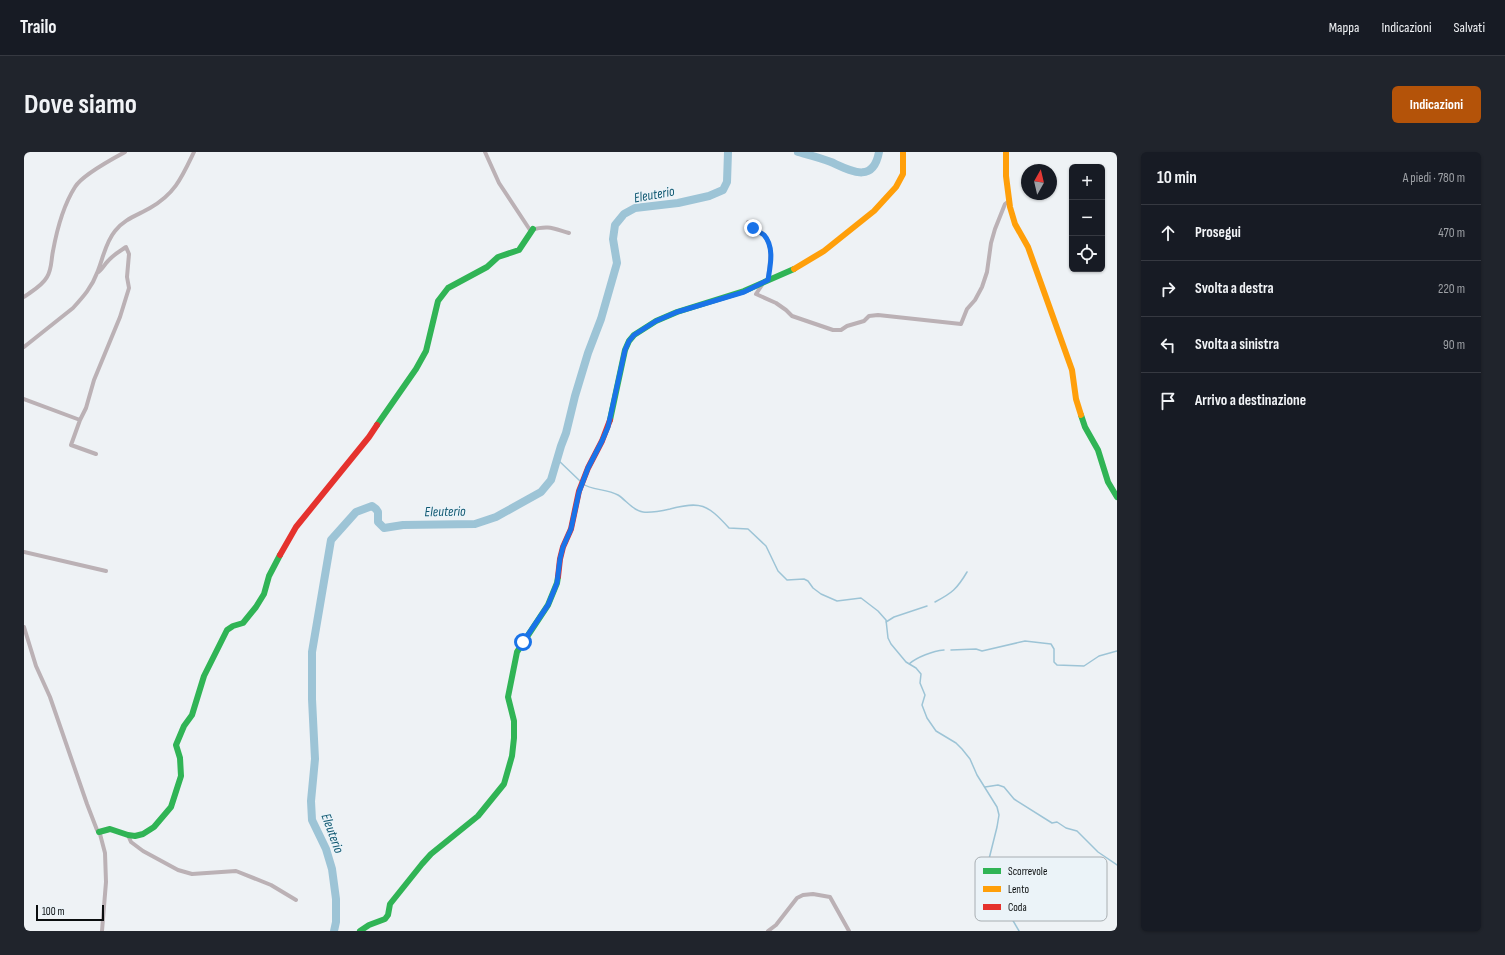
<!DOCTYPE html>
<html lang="it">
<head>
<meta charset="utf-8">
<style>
	:root { --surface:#171b24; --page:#20242c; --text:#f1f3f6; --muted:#9ea1a6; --line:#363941; --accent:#b45309 }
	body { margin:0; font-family:"Sofia Sans Condensed",sans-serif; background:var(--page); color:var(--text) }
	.controls { position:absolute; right:12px; top:12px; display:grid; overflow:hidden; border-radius:6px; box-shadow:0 1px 3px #0004 }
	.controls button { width:36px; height:36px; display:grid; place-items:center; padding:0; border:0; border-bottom:1px solid var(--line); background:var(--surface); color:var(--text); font:20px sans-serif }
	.compass { position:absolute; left:997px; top:12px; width:36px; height:36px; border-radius:50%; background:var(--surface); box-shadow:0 1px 3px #0004; rotate:8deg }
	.scale { position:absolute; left:12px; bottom:10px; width:68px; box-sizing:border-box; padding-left:4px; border:2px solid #0b0e0f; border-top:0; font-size:11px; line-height:14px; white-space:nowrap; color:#0b0e0f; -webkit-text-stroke:3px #ebf3f8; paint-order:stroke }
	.stop { position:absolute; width:12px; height:12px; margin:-9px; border:3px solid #1a73e8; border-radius:50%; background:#fff }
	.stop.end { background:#1a73e8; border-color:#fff; box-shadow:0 1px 4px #0008 }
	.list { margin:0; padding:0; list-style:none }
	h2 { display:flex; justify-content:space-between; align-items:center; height:52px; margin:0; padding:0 16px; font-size:17px }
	h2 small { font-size:13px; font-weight:400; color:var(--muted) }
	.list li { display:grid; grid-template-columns:26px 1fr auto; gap:12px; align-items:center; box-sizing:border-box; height:56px; padding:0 16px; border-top:1px solid var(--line) }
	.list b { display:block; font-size:15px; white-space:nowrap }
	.list em { font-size:13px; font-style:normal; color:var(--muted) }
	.icon { flex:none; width:22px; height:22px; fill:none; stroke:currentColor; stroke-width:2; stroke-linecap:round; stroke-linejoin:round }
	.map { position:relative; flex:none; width:1093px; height:779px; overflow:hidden; border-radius:6px }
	header { display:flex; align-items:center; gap:24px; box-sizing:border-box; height:56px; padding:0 20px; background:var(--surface); border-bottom:1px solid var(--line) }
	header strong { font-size:19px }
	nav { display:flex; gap:22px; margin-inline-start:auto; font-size:14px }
	.intro { display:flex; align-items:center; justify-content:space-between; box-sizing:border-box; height:96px; padding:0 24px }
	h1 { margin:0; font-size:28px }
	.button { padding:10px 18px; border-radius:6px; background:var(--accent); color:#fff; font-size:14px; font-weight:700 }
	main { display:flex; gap:24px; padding:0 24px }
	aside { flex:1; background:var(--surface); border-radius:6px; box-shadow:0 1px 3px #0004 }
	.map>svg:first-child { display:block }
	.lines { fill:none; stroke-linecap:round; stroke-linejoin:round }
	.stream { stroke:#9dc4d6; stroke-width:1.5 }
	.river { stroke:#9dc4d6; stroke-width:8 }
	.street { stroke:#bbb1b5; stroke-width:4 }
	.fast { stroke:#30b455; stroke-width:6 }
	.slow { stroke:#ff9f0a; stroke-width:6 }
	.jam { stroke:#e5322d; stroke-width:6 }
	.route { stroke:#1a73e8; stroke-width:5 }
	.labels { text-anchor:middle; stroke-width:3; stroke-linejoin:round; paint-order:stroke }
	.water-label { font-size:14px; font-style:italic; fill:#115972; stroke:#ebf3f8 }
	.key { fill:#ebf3f8; stroke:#a8aeb2; stroke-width:1 }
	.key-label { font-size:11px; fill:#0b0e0f }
</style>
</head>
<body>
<header>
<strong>Trailo</strong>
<nav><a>Mappa</a><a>Indicazioni</a><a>Salvati</a></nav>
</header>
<div class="intro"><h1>Dove siamo</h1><a class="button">Indicazioni</a></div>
<main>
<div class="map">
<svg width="1093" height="779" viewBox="0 0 1093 779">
	<rect width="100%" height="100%" fill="#eef2f5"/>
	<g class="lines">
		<!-- stream -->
		<path class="stream" d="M533 307 556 329
			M559 332C567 338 583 337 594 343 602 348 609 359 619 360 628 361 637 359 646 357 677 349 683 352 705 376L724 377 742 394 754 419 763 428 780 427 784 429 789 436 797 442 813 449 837 446 854 459 862 468 864 486 867 492 882 510 892 516 897 522 896 531 901 543 898 553 903 566 912 579 932 591 938 597 946 607 953 623 973 655 975 663 973 675 965 707 969 722V736L973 748 984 760 995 779
			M911 450C928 441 933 437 943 420
			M862 470 870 465 903 454
			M927 498 952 497 958 499 1001 489 1027 492 1030 497V510L1033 513 1060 514 1075 504 1093 499
			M885 512C893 505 909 499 920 498
			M961 635 974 633 980 635 990 647 1028 671 1033 670 1042 676 1053 679 1074 700 1093 713"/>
		<!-- river -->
		<path class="river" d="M774 0C785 3 797 6 807 10 827 19 849 32 855 0
			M310 779 312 770V747L308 717 302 697 288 668 287 649 291 607 288 547V500L307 388 332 360 348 354 352 357 354 360V370L360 376 379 373 451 372 472 365 517 340 527 328 537 294 542 281 551 244 564 201 577 167 593 111 589 87 591 73 600 62 611 56 654 51 685 44 699 38 703 30 704 0"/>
		<!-- street -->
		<path class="street" d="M461 0 475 31 506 78C525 73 528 76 545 81
			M724 70C728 75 737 79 741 84 750 97 745 114 744 128
			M740 130 732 142 752 151 762 158 768 164 809 178H817L823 174 840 169 845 164 854 163 937 172 943 157 951 148 958 135 963 120 967 91 971 77 981 52 985 49
			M0 145C8 139 18 134 23 125 28 117 27 108 29 99 33 77 39 54 51 35 58 23 88 7 101 0
			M0 195 49 156C59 145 68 135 73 121 79 107 81 91 91 79 100 67 114 63 126 56 151 42 158 25 170 0
			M0 247 56 268 62 256 70 228 96 165 105 136 103 125 105 102 102 95C96 99 89 103 84 109 80 113 78 118 73 121
			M56 268 47 293 72 302
			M0 400 82 419
			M0 475 12 514 26 545 63 652 73 678 76 682 81 701 82 730 78 779
			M104 683 107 690 119 699 154 718 168 722 212 719 247 733 272 748
			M744 779 752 773 773 746 779 743 789 742 806 745 825 779"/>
		<!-- fast -->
		<path class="fast" d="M1057 263 1061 275 1074 298 1084 330 1093 345
			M586 268 601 198 605 189 610 183 632 169 653 160 720 139 770 117
			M353 273 392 217 402 199 414 149 424 136 463 115 474 105 495 98 509 77
			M75 680 86 677 104 683 111 684 119 682 130 675 147 655 157 624 156 606 152 593 160 574 168 563 180 524 203 478 209 474 219 471 232 455 240 442 245 424 256 403
			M336 779 345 773 361 767 364 763 366 752 398 712 407 702 454 664 480 632 488 604 490 586V569L484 545 493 500 524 453 533 431 534 425"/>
		<!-- slow -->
		<path class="slow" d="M982 0V24L986 55 991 72 1004 95 1048 218 1052 247 1057 263
			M770 117 800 99 850 59 872 35 879 22V0"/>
		<!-- jam -->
		<path class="jam" d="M256 403 272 375 345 285 353 273
			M534 425 536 407 539 395 547 377 555 339 564 316 578 289 586 268"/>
	</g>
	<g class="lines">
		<!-- route -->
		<path class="route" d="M499 490 524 453 533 431 536 407 539 395 547 377 555 340 564 316 578 289 584 275 601 198 605 189 610 183 632 169 653 160 720 140 744 128C746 115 751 95 740 83 737 81 732 78 729 76"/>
	</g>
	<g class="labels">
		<!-- water labels -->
		<g class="water-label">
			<text transform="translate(630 42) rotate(-10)" y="5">Eleuterio</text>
			<text transform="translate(421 359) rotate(-1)" y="5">Eleuterio</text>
			<text transform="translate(309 681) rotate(70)" y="5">Eleuterio</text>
		</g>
	</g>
	<!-- legend -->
	<rect x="951" y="705" width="132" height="64" rx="6" class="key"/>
	<rect x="959" y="716" width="18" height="6" fill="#30b455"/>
	<rect x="959" y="734" width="18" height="6" fill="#ff9f0a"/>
	<rect x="959" y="752" width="18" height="6" fill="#e5322d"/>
	<g class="key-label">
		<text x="984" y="723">Scorrevole</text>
		<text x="984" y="741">Lento</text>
		<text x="984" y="759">Coda</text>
	</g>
</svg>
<div class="controls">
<button>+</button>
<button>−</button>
<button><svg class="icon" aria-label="locate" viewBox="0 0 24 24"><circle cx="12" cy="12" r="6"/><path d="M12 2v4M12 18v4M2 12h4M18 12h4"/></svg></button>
</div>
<svg class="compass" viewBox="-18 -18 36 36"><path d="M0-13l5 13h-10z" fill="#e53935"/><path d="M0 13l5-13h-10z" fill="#9ea1a6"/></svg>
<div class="scale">100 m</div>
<div class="stop" style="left:499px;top:490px"></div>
<div class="stop end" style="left:729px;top:76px"></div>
</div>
<aside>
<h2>10 min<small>A piedi · 780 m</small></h2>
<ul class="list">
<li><svg class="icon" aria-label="ahead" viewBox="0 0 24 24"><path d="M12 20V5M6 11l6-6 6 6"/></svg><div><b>Prosegui</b></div><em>470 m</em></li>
<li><svg class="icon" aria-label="right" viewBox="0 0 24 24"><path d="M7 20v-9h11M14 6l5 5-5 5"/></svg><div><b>Svolta a destra</b></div><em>220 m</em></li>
<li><svg class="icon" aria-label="left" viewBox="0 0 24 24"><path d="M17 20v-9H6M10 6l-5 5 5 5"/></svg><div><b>Svolta a sinistra</b></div><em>90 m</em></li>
<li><svg class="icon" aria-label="arrive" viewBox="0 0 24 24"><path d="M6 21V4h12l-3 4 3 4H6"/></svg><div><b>Arrivo a destinazione</b></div></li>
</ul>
</aside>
</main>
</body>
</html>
